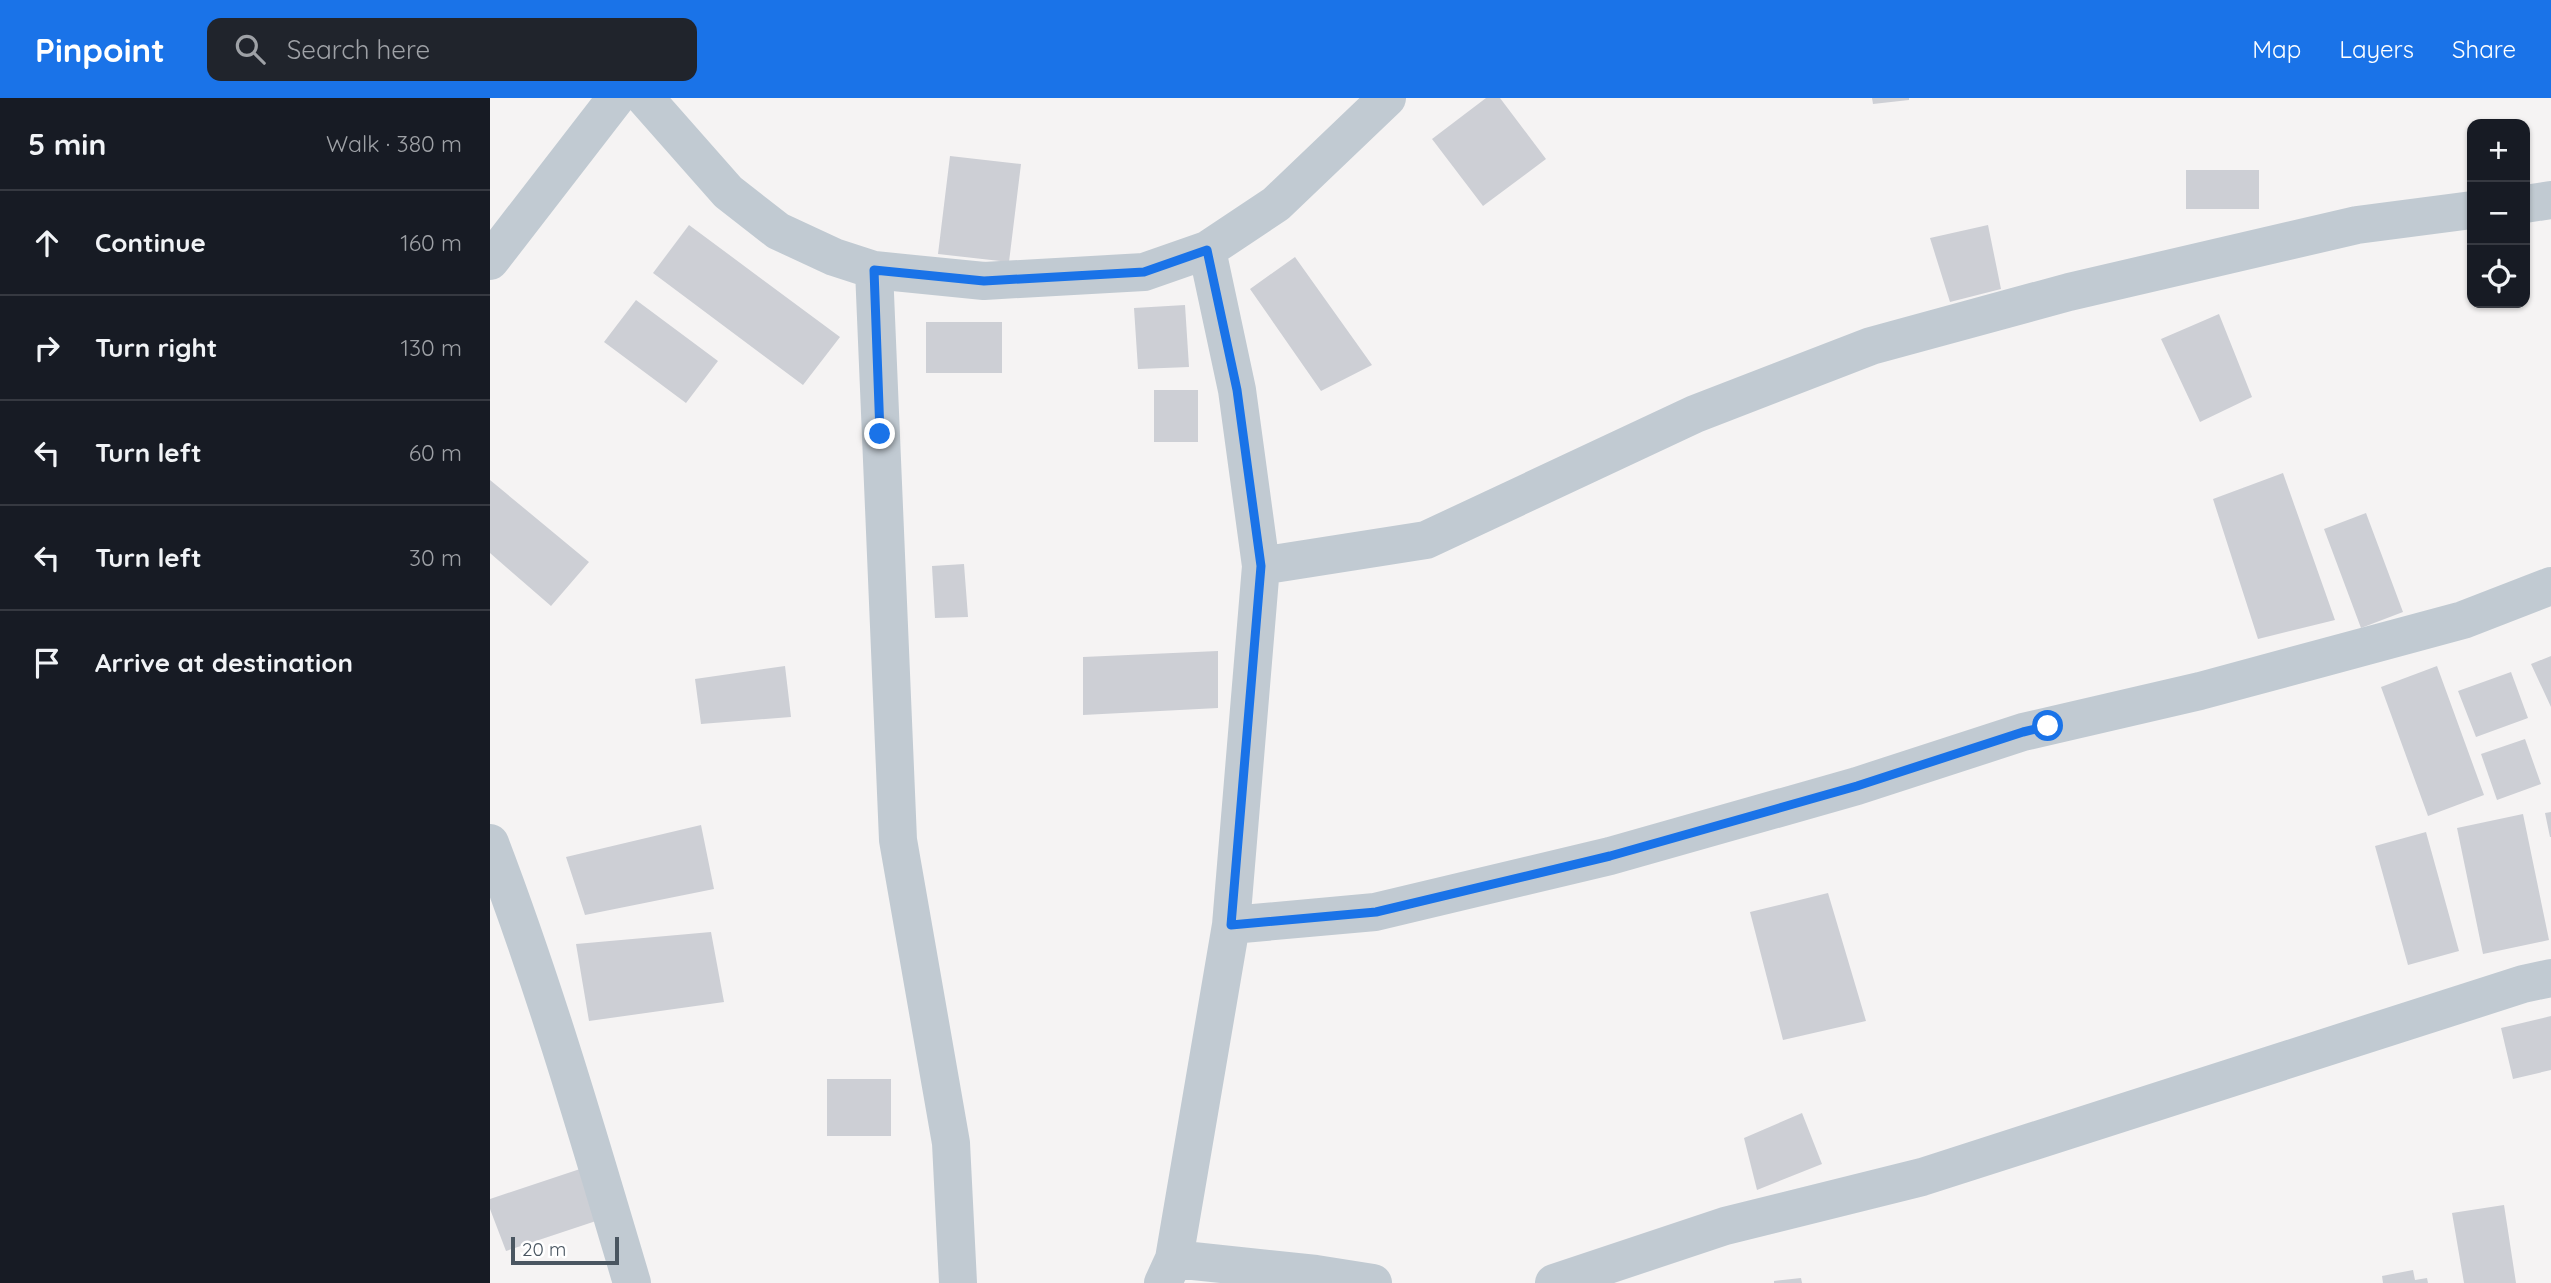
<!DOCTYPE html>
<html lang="en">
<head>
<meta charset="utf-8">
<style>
	:root { --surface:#171b24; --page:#20242c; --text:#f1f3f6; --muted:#9ea1a6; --line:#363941; --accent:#1a73e8 }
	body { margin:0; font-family:Quicksand,sans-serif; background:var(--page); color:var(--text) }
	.controls { position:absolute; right:21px; top:21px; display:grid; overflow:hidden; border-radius:14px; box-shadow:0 2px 5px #0004 }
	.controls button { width:63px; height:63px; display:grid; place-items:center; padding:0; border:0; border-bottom:2px solid var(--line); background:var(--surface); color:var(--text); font:35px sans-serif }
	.scale { position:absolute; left:21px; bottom:18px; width:108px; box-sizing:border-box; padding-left:7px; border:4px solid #4a5661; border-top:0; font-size:19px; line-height:24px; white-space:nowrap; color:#4a5661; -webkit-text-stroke:5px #fff; paint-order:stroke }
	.stop { position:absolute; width:21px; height:21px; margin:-16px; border:5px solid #1a73e8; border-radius:50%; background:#fff }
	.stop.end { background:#1a73e8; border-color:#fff; box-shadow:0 2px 7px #0008 }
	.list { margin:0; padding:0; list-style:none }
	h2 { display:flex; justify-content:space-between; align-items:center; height:91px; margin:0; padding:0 28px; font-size:30px }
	h2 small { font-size:23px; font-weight:400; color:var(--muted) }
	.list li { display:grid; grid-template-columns:46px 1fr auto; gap:21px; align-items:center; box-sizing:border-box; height:105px; padding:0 28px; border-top:2px solid var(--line) }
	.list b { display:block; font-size:26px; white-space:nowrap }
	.list em { font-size:23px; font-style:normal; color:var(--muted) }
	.icon { flex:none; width:38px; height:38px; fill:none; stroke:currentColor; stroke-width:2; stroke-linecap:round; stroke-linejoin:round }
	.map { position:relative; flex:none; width:2061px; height:1185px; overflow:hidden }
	header { display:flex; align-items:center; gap:42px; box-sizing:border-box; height:98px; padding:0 35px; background:var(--accent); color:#fff }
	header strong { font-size:33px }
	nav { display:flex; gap:38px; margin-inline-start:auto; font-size:24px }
	.search { width:490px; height:63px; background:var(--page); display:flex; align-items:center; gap:18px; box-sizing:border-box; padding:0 24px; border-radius:14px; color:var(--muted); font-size:26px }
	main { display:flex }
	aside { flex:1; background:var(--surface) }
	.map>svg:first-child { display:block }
	.building { fill:#cdcfd5 }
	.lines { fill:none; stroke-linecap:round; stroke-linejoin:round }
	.minor { stroke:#c1cad2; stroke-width:38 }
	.route { stroke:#1a73e8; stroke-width:9 }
</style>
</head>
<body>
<header>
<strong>Pinpoint</strong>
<div class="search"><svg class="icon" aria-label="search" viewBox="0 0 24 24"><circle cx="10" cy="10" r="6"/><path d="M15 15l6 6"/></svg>Search here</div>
<nav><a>Map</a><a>Layers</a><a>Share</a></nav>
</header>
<main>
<aside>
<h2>5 min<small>Walk · 380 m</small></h2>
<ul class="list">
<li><svg class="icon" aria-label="ahead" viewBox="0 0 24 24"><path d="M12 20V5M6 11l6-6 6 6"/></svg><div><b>Continue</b></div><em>160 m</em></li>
<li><svg class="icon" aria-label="right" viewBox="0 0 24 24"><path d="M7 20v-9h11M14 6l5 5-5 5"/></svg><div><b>Turn right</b></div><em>130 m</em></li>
<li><svg class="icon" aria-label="left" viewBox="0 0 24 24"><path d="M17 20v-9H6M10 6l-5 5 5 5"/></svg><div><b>Turn left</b></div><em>60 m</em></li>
<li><svg class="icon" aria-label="left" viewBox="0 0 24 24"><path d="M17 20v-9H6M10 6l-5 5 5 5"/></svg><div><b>Turn left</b></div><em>30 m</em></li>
<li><svg class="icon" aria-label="arrive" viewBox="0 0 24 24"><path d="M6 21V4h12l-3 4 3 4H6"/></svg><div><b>Arrive at destination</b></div></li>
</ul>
</aside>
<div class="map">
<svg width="2061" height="1185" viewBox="0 0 2061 1185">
	<rect width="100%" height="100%" fill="#f5f3f3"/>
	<!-- building -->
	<path class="building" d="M996 0H1010L1056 61 993 108 942 41Z
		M1382 0H1419V2L1383 6Z
		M460 58 531 66 519 164 448 156Z
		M1696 72H1769V111H1696Z
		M199 127 350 239 313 287 163 175Z
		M1498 127 1511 191 1460 204 1440 140Z
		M805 159 882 267 831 293 760 191Z
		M146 202 228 263 196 305 114 244Z
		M695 207 699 269 648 271 644 210Z
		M1729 216 1762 299 1710 324 1671 241Z
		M436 224H512V275H436Z
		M664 292H708V344H664Z
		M1793 375 1845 522 1768 541 1723 401Z
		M0 382 99 464 61 508 0 455Z
		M1876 415 1913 514 1871 530 1834 431Z
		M474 466 478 519 445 520 442 468Z
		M728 553V610L593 617V559Z
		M2061 558V609L2041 566Z
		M295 568 301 619 211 626 205 581Z
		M1947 568 1994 697 1938 718 1891 589Z
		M2021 574 2038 620 1986 639 1968 593Z
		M2035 641 2051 686 2007 702 1991 656Z
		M2061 714V739H2060L2055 715Z
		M2033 716 2059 842 1993 856 1967 730Z
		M211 727 224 791 95 817 76 759Z
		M1936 734 1969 853 1918 867 1885 748Z
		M1338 795 1376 923 1293 942 1260 814Z
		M221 834 234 904 99 923 86 846Z
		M2061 918V972L2023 981 2011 930Z
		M337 981H401V1038H337Z
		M1312 1015 1332 1066 1267 1092 1254 1040Z
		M93 1070 112 1121 16 1153 0 1111V1101Z
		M2014 1107 2026 1185H1974L1962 1115Z
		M1923 1172 1925 1182 1937 1180 1938 1185H1893L1892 1178Z
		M1311 1180 1312 1185H1284V1183Z"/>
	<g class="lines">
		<!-- minor -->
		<path class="minor" d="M155 0 238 94 288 133 344 159 384 172 494 183 654 174 717 152 786 106 897 0
			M2035 106 2061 102
			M0 163 126 0
			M384 172 408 742 461 1045 468 1185
			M771 468 936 442 1205 316 1381 248 1579 194 1867 127 1982 112
			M0 745C55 889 98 1037 142 1185
			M741 827 885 814 1120 758 1367 688 1533 634 1710 593 1973 522 2061 488
			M684 1161 826 1176 883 1185
			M673 1185 684 1161 741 827 771 468 747 292 717 152
			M1064 1185 1235 1128 1432 1079 2033 886 2061 880"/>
	</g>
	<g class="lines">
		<!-- route -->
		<path class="route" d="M390 336 384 172 494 183 654 174 717 152 747 292 771 468 741 827 886 814 1120 758 1367 688 1533 634 1558 628"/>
	</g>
</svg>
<div class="controls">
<button>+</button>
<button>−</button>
<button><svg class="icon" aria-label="locate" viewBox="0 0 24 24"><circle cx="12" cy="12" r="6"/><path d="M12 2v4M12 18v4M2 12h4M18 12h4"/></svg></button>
</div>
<div class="scale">20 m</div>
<div class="stop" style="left:1558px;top:628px"></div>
<div class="stop end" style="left:390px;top:336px"></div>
</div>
</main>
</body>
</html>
